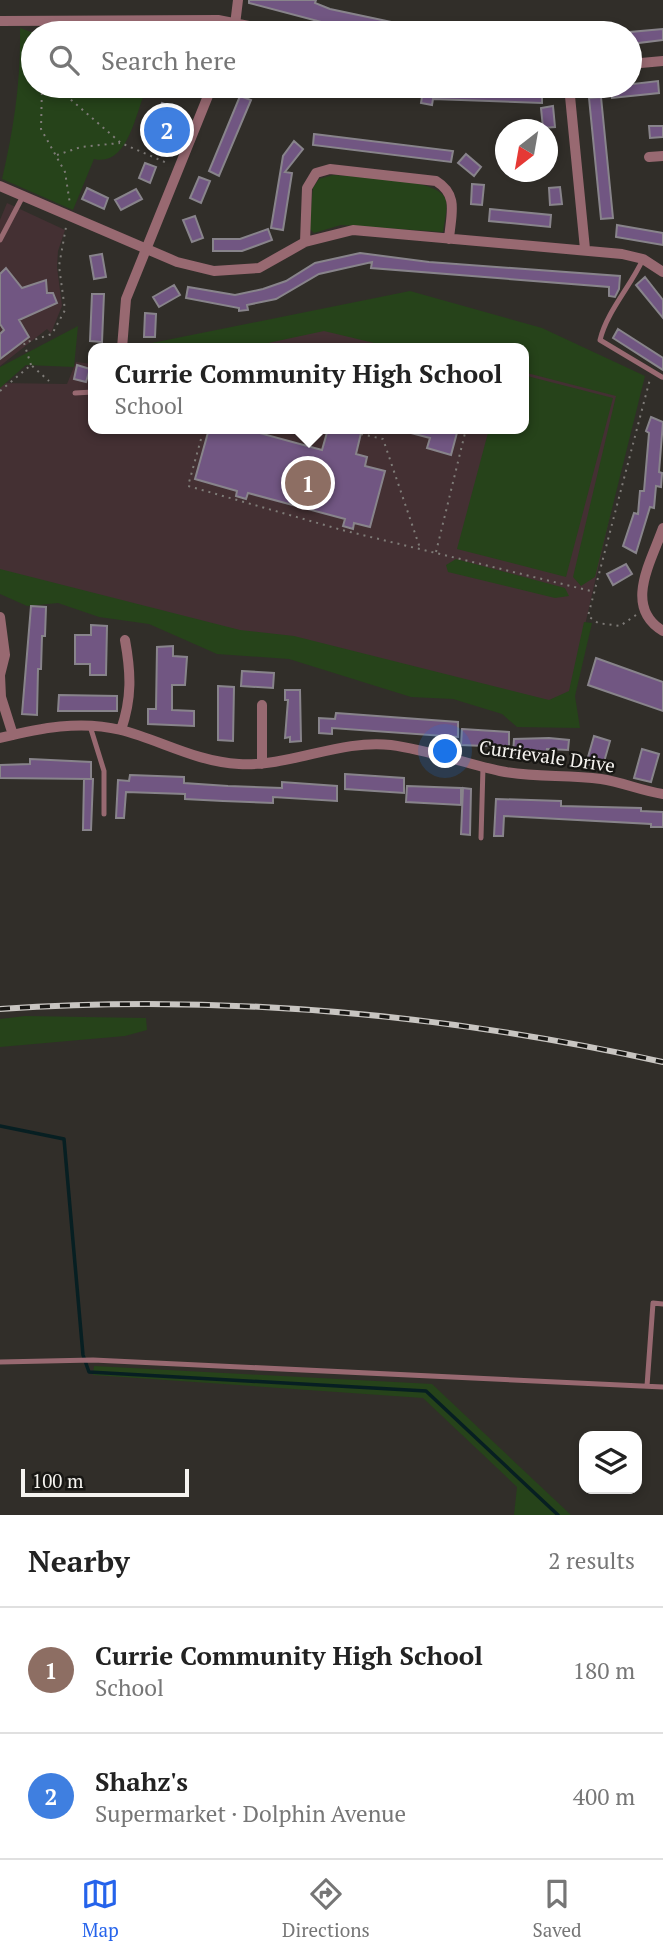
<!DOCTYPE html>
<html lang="en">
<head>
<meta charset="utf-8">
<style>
	:root { --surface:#fff; --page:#f2f2f2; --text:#222; --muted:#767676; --line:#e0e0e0; --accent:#2563eb }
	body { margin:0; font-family:"PT Serif",serif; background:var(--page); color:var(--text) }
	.controls { position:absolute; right:21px; bottom:21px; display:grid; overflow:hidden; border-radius:14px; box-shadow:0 4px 10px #0003 }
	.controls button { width:63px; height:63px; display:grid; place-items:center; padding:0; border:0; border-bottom:2px solid var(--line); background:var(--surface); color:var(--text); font:35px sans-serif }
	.compass { position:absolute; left:495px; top:119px; width:63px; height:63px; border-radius:50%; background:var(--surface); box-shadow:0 4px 10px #0003; rotate:211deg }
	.scale { position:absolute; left:21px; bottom:18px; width:168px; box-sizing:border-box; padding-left:7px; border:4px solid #f6f4f0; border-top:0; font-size:19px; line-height:24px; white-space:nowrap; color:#f6f4f0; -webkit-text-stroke:5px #181714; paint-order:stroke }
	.you { position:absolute; left:446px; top:752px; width:24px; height:24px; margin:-18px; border:5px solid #fff; border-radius:50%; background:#1a73e8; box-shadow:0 0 0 10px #1a73e833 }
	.badge { display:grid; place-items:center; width:46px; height:46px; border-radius:50%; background:var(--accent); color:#fff; font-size:23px; font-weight:700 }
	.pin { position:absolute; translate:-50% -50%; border:4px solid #fff; box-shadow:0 2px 7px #0006 }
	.popup { position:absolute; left:88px; top:343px; width:441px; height:91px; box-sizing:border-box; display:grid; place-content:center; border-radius:14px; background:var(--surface); filter:drop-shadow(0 2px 5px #0005); font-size:23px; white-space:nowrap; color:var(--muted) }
	.popup b { font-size:26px; color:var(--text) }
	.popup::after { content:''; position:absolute; left:50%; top:100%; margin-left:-14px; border:14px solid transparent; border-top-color:var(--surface) }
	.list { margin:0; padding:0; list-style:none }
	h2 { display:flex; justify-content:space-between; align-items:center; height:91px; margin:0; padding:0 28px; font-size:30px }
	h2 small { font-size:23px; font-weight:400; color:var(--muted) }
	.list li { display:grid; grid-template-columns:46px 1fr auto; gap:21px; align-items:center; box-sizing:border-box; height:126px; padding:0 28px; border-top:2px solid var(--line) }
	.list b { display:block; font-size:26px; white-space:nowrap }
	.list p { margin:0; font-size:23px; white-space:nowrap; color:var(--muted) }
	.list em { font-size:23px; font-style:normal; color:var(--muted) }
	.icon { flex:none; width:38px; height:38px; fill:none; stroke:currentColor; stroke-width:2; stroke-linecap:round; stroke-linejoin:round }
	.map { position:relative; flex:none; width:663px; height:1515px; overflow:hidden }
	.search { position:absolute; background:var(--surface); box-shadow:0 4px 10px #0003; left:21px; right:21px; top:21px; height:77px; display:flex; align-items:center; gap:18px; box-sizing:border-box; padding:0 24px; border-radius:38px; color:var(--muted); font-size:26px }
	.sheet { height:343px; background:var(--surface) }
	nav { display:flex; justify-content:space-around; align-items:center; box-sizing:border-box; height:98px; border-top:2px solid var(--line); background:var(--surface); font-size:19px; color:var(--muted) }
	nav a { display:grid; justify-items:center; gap:4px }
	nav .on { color:var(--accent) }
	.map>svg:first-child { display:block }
	.education { fill:#443033 }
	.green { fill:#26431a }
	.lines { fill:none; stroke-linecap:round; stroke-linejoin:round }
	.stream { stroke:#071f22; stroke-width:3.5 }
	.building { fill:#715682; stroke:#88848b; stroke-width:2 }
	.path { stroke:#7f7c78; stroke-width:2; stroke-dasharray:2 5; stroke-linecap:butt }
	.lane { stroke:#986971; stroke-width:5 }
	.street { stroke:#986971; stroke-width:10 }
	.rail-casing { stroke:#c8c5c1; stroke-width:6 }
	.rail { stroke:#181714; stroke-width:3.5; stroke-dasharray:10; stroke-linecap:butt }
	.labels { text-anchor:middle; stroke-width:5; stroke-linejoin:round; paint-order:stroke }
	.street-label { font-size:19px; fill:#f6f4f0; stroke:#181714 }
</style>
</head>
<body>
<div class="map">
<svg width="663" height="1515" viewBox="0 0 663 1515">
	<rect width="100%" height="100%" fill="#312e29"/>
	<!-- education -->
	<path class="education" d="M7 203 65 230 58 251 57 267 62 306 51 333 47 329 0 366V220Z
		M542 329 642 376 564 717 0 582V383L67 384 76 362 93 364V429H523V348Z
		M324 330 405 348H230Z"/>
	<!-- green -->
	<path class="green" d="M20 28 34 33 33 86H93L145 92C135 116 127 167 94 159L73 210 2 179C14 128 21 80 20 28Z
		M333 175C354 177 440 177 446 200 448 209 444 223 443 232L341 225 314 233 309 228 313 188 319 179Z
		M410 291 542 328 645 376 595 577 581 586 573 577 616 396 523 372V348H395L324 331 244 348H127Z
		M78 326 74 367 26 365 0 388V367Z
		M523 375 613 398 566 577 457 549 489 429H523Z
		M456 559 565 588 569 596 555 598 448 572 446 565Z
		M0 569 240 630 294 636 549 700 569 691 584 622 592 623 575 696 580 728 517 727 502 714 453 699 411 697 289 659 217 654 149 624 99 617 58 603 27 606 0 594Z
		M25 1016 146 1018 147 1030 125 1036 0 1047V1019Z
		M94 1366 432 1384 571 1515H514L517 1487 423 1398 93 1375Z"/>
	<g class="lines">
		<!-- stream -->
		<path class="stream" d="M0 1126 64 1139 83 1355 89 1372 426 1391 558 1515"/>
	</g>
	<!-- building -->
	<path class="building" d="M249 0H316L315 3 330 9 420 28V33H375L348 29 249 3Z
		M663 29V40L630 44V32Z
		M658 81 659 93 612 98 611 88 616 86Z
		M380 86 539 91 542 92V103L433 99 432 105 421 103 422 97 379 91Z
		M240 96 251 100 219 176 209 171Z
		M601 97 613 218 601 219 589 98Z
		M162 103 180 110 164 148 147 140Z
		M553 106 555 127 543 128 541 108Z
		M649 126H663V137L650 138Z
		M314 134 453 151 451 162 313 145Z
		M294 141 303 149 285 172 292 173 283 230 271 228 283 156Z
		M466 154 481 167 474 176 458 163Z
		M145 163 156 167 150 183 139 178Z
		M199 177 210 181 201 203 190 198Z
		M472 184 484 185 482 205 471 204Z
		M560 187 562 204 550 205 549 188Z
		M87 188 108 198 104 209 82 199Z
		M136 189 142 199 121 210 115 200Z
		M490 209 551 215 550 227 489 221Z
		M195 216 203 238 192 242 183 220Z
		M617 225 663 233V245L616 237Z
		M268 229 272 240 242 251H213V239H240Z
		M360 253 429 262 620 276 619 289 615 297 609 296V287L371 268 372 262 319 274 276 299 247 305 248 310 239 311V308L186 298 188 287 235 295 263 289 286 281 315 263Z
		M102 254 106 277 94 279 90 256Z
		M6 268 22 288 46 280 47 293H53L57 303 19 320 29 337 0 359V334L4 330 0 324V274Z
		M645 277 663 300V318L636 285Z
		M174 285 180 295 159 307 153 297Z
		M92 294H104L102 342 90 341Z
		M145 313 156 314 155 337H144Z
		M618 329 663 358V370L613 338Z
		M77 365 90 369 86 382 74 379Z
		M651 417 663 422 659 472 662 473 661 487 656 486 654 508 650 507 636 553 623 546 634 513 638 514 640 491H644L649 433 646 431Z
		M209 429H245L322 450 328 429H362L356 454 367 457 365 466 385 471 370 527 354 523 353 529 343 526 345 519 248 493 246 499 236 496 237 491 195 479Z
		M407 429H458L451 455 427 448 430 438 407 432Z
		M626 564 632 574 613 585 607 574Z
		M31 606 46 607 45 636H42L41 669H38L37 715 22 714Z
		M91 625 107 626 106 675H90V664H75V635H91Z
		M173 646V656L187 657 185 685H172V710L194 711V726L148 724V709H156L157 647Z
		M596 658 663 682V711L588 685Z
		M242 671 274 673 273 688 241 686Z
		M218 686 234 687 233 741 218 740Z
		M285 690H300L301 741 290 742V737L285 738 288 700H285Z
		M59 695 117 696V711H58Z
		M336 713 458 722V737L332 728V734L319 733V718L335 719Z
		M462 729 509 732V747L461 745Z
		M594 736 610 741 602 769 586 764Z
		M549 738 569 740 568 750 547 749 546 755 513 754 514 739Z
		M642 749 659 754 651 782 634 778Z
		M30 759 91 762V779L0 778V765L30 764Z
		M345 774 404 778V793L345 789Z
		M130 775 184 777V783L228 786 282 788V782L337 786V801L273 797V803L223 801 185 799V794L126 792 124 818H116L118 780 129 781Z
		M84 779H93L91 830H83Z
		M407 786 461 788V805L406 802Z
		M463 788 471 789 470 835 461 834Z
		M496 799 561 801V806L641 808V811L663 812V827H651V824L504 816 503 836H494Z"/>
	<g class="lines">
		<!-- path -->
		<path class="path" d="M42 86 41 129 65 172 70 204
			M55 86 121 143 167 163
			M57 155 81 147 120 143
			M31 365 24 343 52 334 65 310 59 266 66 227
			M0 391 31 365 49 381
			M361 434 383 439 420 548
			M201 439 188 486 342 530 595 592
			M436 552 466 429
			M636 615 620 626 598 623 588 616 650 379"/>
		<!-- lane -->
		<path class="lane" d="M0 240 23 196
			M643 259C631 286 607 311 600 340L662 377
			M75 393 93 392
			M90 726 104 771V814
			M481 838 483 767
			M0 1362 93 1360 663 1387
			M647 1386 653 1303 663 1304"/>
		<!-- street -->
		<path class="street" d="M0 21 218 20 285 33
			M234 33 238 0
			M630 64 663 61
			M569 86 585 249
			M649 157 663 156
			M0 186 177 262 214 271 259 268 305 242 353 230 622 254 643 259 663 272
			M305 242 307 188 316 173 330 169 436 181C459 195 451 214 449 239
			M122 348 126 299 212 86
			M663 528C651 562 623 607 663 631
			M0 617 5 655 0 675 1 697 13 735
			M262 705V764
			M121 730C132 698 131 673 125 640
			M0 738C40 728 80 720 121 730 160 740 197 762 239 764 290 767 340 739 391 745 428 750 464 763 500 771 534 778 567 774 601 779 622 782 642 791 663 794"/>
		<defs>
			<path id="rail" d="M0 1009C222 994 446 1014 663 1062"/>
		</defs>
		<!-- rail casing -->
		<use href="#rail" class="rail-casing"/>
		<!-- rail -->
		<use href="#rail" class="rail"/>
	</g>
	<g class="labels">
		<!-- street labels -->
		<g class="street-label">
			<text transform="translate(547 756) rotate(8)" y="7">Currievale Drive</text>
		</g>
	</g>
</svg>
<div class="controls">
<button><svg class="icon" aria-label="layers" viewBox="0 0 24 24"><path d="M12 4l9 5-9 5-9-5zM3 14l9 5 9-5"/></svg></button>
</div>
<svg class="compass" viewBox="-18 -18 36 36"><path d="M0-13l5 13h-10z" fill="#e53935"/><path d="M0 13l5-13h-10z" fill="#767676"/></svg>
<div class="scale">100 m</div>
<div class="you"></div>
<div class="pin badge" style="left:308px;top:483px;background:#8d6e63">1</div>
<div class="popup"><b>Currie Community High School</b>School</div>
<div class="pin badge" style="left:167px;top:130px;background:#3f7fe0">2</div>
<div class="search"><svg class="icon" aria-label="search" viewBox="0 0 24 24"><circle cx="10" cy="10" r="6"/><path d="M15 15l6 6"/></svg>Search here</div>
</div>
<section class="sheet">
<h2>Nearby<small>2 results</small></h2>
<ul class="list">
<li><span class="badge" style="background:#8d6e63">1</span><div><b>Currie Community High School</b><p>School</p></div><em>180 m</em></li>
<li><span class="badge" style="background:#3f7fe0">2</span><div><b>Shahz's</b><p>Supermarket · Dolphin Avenue</p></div><em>400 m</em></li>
</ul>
</section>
<nav>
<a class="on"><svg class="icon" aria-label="map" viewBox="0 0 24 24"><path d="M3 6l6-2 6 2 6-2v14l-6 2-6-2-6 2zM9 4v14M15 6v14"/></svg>Map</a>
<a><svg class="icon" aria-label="directions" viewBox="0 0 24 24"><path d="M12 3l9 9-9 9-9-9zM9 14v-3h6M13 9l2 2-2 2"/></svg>Directions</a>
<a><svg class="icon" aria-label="saved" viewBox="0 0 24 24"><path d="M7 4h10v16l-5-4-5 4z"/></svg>Saved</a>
</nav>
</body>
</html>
